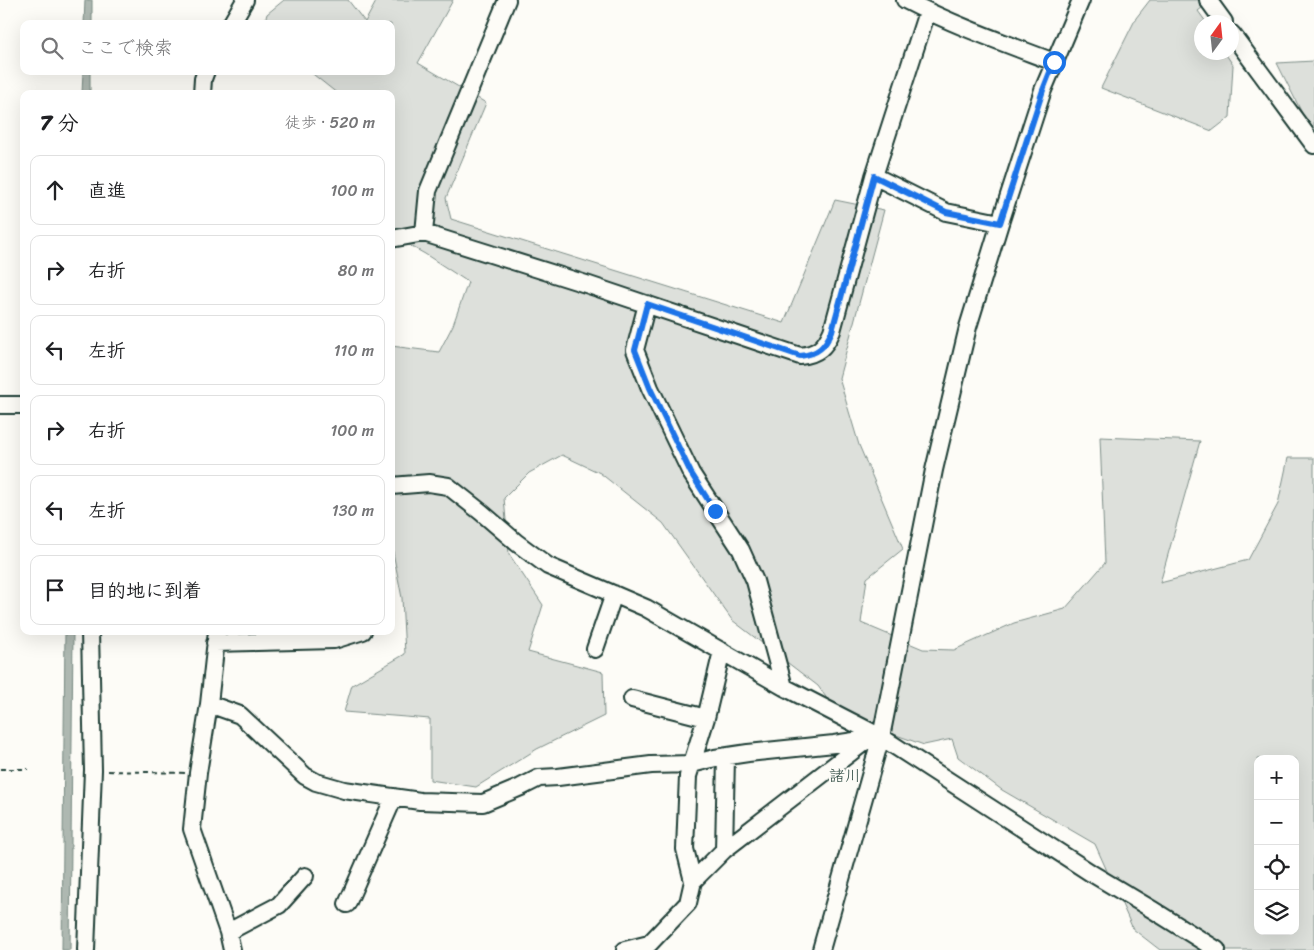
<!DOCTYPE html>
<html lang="ja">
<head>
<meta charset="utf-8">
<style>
	:root { --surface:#fff; --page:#f6f6f6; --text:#202124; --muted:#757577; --line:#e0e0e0 }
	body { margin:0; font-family:Sriracha,"Klee One",sans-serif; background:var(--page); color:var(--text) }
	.controls { position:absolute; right:15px; bottom:15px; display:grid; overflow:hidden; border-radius:10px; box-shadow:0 5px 20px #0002 }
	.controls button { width:45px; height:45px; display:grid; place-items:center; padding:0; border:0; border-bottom:1px solid var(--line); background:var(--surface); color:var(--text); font:25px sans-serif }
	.compass { position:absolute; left:1194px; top:15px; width:45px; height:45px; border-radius:50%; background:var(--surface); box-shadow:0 5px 20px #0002; rotate:15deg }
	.stop { position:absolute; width:15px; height:15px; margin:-11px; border:4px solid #1a73e8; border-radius:50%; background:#fff }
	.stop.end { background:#1a73e8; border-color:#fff; box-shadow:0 1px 5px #0008 }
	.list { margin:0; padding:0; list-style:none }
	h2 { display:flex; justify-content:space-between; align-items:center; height:65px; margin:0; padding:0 20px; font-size:21px }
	h2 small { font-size:16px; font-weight:400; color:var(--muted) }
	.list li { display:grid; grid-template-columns:32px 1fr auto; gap:15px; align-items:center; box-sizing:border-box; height:70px; margin:0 10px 10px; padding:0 10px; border:1px solid var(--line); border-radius:10px }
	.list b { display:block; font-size:19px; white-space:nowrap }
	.list em { font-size:16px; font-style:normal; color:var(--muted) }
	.icon { flex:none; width:28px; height:28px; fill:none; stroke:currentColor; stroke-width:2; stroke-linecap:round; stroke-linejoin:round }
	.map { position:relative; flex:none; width:1314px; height:950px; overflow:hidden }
	.search { position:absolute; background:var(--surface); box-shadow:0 5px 20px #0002; left:20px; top:20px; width:375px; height:55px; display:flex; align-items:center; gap:12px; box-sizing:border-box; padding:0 18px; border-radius:10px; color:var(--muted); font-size:19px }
	.panel { position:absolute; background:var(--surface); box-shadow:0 5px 20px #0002; left:20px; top:90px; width:375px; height:545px; border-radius:10px }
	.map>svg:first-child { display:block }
	.green { fill:#dde0db; stroke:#7e8e88; fill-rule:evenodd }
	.water { fill:#aeb8b1; stroke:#75877f }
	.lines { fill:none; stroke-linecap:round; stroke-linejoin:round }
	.minor-casing { stroke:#1f3d34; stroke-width:20 }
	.path { stroke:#1f3d34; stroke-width:2; stroke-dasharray:5 4; stroke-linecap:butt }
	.minor { stroke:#fdfcf7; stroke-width:16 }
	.route { stroke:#1a73e8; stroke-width:6 }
	.labels { text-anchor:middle; stroke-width:4; stroke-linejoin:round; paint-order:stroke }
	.quarter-label { font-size:16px; fill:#1f3d34; stroke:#fdfcf7 }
</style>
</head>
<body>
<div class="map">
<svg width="1314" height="950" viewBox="0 0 1314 950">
	<rect width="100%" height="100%" fill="#fdfcf7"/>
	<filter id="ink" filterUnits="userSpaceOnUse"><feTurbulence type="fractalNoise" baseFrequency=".02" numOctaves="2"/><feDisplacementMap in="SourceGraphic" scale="10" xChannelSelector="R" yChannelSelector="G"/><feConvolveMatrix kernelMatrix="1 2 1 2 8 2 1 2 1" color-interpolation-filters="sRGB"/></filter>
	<g filter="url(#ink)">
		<!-- green -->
		<path class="green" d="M284 0H348L365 22 377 0H453L418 63 486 103 446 198 451 219 784 323 835 200 884 210 839 378 859 445 903 549 867 578 861 623 923 649 954 650 1014 623 1065 609 1105 563 1100 437 1200 441 1160 583 1248 560 1278 504 1288 458H1314V950H1160L1133 929 1095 844 1002 790 958 757 952 739 924 745 838 714 818 686 732 620 663 523 600 473 562 455 529 473 504 498 509 554 543 605 528 652 603 672 604 716 537 749 476 787 430 780V719L344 712 352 685 405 654 402 598 391 542V346L439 352 453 325 468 282 425 254 391 235V94H338L309 71H391V24H264L267 14ZM1258 759H1295V931H1258Z
			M1150 0H1212L1198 11 1206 22H1202V52L1225 53 1233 65 1230 117 1212 131 1101 88 1136 18Z
			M1314 61V137L1277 63Z"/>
		<!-- water -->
		<path class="water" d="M85 0H92V24H84Z
			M83 71H90V94H82Z
			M65 631H73L70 950H62Z"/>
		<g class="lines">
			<defs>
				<path id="minor" d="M905 0C953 25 1004 43 1054 62
					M1208 0 1224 22
					M231 24 245 0
					M1232 34 1314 145
					M202 94 203 79 206 71
					M874 176 946 212 1000 223
					M424 233 428 191 507 0
					M391 239 424 233 589 285 800 356C818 354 825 347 832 331L874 176 927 12
					M647 304 635 350 650 388 691 473 741 550 755 581 784 687
					M0 405H24
					M391 486 429 483 448 486 481 512 517 543 548 566 646 608 784 687 881 737 1091 873 1153 910 1217 950
					M217 631 209 704 198 773 192 829 228 932 232 950
					M215 643 334 640 363 631
					M595 649 614 594
					M632 699 706 718
					M209 704 240 715 305 776 316 782 344 790 420 801 483 803 521 787 539 778 558 777 651 765 692 764 715 758 748 753 834 744 881 737
					M724 850 726 757
					M693 881 685 849 688 776 706 718 722 651
					M347 904 394 797
					M228 932 279 905 305 876
					M86 950 93 770 90 631
					M625 950 649 944 688 903 693 881 724 850 867 740
					M821 950 881 737 934 470 968 327 1000 223 1043 90 1081 0"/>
			</defs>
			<!-- minor casing -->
			<use href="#minor" class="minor-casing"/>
			<!-- path -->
			<path class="path" d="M0 769H28
				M108 771 185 773"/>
			<!-- minor -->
			<use href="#minor" class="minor"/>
		</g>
	</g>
	<g class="lines" filter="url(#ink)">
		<!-- route -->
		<path class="route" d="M715 511 691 473 650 388 635 350 647 304 800 356C818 354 825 347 832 331L874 176 946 212 1000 223 1043 90 1054 62"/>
	</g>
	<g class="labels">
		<!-- quarter labels -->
		<g class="quarter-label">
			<text x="845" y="781">諸川</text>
		</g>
	</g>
</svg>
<div class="controls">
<button>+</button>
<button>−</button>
<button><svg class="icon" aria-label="locate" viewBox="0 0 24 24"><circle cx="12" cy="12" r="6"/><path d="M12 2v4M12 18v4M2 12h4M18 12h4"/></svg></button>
<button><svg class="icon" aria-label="layers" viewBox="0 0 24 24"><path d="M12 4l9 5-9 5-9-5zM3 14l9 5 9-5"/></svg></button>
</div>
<svg class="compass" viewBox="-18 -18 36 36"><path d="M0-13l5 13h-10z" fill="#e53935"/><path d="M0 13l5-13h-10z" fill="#757577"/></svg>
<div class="stop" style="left:1054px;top:62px"></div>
<div class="stop end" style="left:715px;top:511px"></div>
<div class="search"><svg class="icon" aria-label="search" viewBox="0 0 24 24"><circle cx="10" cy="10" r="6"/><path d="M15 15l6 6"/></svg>ここで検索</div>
<section class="panel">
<h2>7 分<small>徒歩 · 520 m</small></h2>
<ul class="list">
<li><svg class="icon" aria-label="ahead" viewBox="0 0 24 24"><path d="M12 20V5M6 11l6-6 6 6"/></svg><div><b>直進</b></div><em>100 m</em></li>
<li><svg class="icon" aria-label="right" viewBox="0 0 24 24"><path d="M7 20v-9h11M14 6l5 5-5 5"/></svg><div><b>右折</b></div><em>80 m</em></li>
<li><svg class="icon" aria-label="left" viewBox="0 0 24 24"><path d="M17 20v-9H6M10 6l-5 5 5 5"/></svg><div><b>左折</b></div><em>110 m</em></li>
<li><svg class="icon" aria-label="right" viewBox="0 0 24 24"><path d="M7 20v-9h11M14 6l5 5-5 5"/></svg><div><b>右折</b></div><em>100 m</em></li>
<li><svg class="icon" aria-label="left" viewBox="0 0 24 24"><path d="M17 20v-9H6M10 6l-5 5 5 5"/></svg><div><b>左折</b></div><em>130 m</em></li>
<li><svg class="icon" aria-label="arrive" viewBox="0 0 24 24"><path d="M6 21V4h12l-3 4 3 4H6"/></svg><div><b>目的地に到着</b></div></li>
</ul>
</section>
</div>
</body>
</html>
